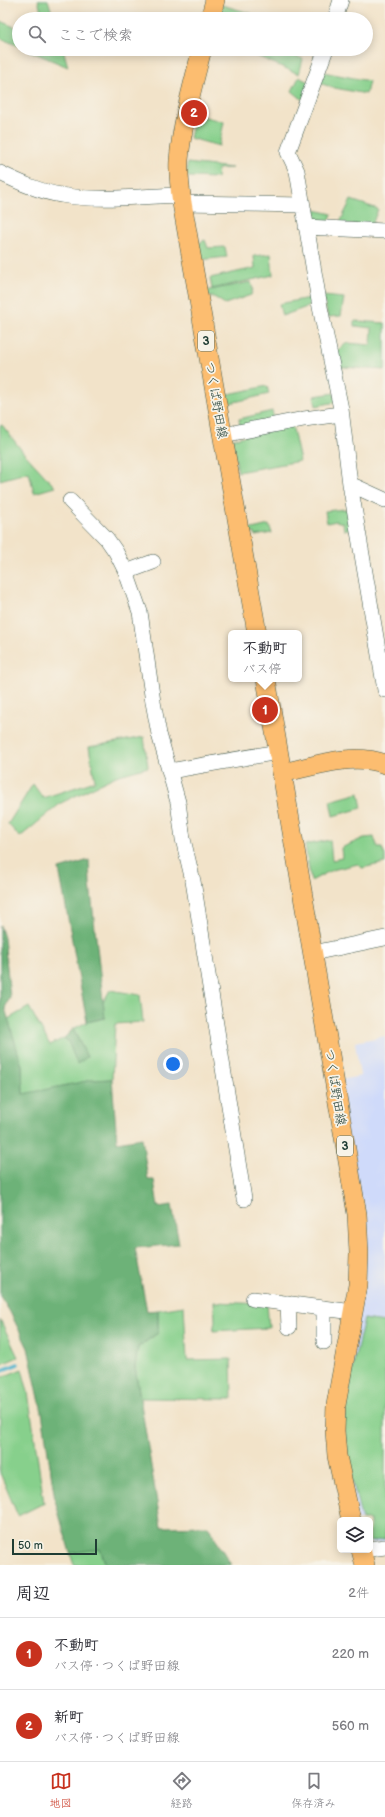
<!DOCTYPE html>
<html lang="ja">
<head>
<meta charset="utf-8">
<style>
	:root { --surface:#fff; --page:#f2f2f3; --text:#2b2b33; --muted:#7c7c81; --line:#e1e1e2; --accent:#c8321e }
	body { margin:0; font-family:"Balsamiq Sans","Klee One",sans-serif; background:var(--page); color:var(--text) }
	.controls { position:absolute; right:12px; bottom:12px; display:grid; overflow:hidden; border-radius:6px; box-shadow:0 2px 10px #0003 }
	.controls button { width:36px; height:36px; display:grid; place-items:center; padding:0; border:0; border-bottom:1px solid var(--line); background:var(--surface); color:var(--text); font:20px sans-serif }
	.scale { position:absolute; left:12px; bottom:10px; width:85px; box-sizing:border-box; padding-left:4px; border:2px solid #1f3d34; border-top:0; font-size:11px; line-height:14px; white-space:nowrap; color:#1f3d34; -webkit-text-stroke:3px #f7f3e8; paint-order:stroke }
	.you { position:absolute; left:173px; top:1064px; width:14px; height:14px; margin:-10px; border:3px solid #fff; border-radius:50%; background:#1a73e8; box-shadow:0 0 0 6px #1a73e833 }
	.badge { display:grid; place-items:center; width:26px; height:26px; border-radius:50%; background:var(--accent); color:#fff; font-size:13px; font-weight:700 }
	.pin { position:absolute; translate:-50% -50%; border:2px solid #fff; box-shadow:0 1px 4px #0006 }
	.popup { position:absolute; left:228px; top:630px; width:74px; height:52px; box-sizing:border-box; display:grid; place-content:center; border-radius:6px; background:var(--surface); filter:drop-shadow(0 1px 3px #0005); font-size:13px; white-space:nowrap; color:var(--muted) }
	.popup b { font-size:15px; color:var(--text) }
	.popup::after { content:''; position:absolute; left:50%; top:100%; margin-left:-8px; border:8px solid transparent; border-top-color:var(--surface) }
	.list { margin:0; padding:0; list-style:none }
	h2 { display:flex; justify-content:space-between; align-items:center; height:52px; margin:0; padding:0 16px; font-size:17px }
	h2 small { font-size:13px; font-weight:400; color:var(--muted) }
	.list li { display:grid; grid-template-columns:26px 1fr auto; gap:12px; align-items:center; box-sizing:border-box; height:72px; padding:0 16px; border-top:1px solid var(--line) }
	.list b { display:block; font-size:15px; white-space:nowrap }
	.list p { margin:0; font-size:13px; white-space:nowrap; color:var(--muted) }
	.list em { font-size:13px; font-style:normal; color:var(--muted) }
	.icon { flex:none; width:22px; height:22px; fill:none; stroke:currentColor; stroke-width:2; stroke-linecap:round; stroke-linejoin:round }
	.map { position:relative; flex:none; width:385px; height:1565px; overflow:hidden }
	.search { position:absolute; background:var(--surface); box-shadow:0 2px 10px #0003; left:12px; right:12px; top:12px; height:44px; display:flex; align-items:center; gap:10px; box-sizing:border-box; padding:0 14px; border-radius:22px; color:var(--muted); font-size:15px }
	.sheet { height:196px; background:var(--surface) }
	nav { display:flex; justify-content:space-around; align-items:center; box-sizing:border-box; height:56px; border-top:1px solid var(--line); background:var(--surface); font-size:11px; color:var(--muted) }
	nav a { display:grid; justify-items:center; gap:2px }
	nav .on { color:var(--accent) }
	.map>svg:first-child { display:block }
	.built { fill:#cfdafa }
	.green { fill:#87d08c; stroke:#538660 }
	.forest { fill:#6db278; stroke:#467856 }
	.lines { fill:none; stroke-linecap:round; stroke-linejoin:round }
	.stream { stroke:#4eb4cd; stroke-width:3.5 }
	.minor-casing { stroke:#3f564a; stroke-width:16 }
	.major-casing { stroke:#3f564a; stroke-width:20 }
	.minor { stroke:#fff; stroke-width:15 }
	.major { stroke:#fcbd6f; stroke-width:19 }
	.labels { text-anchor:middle; stroke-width:3.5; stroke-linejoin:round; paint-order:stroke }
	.shield { fill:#f7f3e8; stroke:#60746a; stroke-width:1 }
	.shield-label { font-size:12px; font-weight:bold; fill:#1f3d34 }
	.street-label { font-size:13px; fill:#1f3d34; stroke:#f7f3e8 }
</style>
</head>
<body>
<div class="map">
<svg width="385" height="1565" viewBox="0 0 385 1565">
	<rect width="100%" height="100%" fill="#f7f3e8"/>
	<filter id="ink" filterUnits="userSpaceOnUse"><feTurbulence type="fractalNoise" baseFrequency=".025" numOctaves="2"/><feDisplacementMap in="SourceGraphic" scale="8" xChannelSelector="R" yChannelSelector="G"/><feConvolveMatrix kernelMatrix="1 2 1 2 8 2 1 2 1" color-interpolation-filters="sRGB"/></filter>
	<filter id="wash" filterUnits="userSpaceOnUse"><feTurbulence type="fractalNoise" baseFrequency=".012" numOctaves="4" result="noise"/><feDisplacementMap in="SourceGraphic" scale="16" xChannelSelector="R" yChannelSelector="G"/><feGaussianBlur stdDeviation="0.9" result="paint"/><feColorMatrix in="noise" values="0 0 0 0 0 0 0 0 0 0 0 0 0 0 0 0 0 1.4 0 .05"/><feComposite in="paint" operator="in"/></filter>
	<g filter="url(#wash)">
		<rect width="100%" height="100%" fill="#f2e3c9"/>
		<!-- built -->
		<path class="built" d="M385 1036V1542L370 1544V1520H357L340 1425 359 1317 341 1080 360 1076 355 1042Z"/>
		<!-- green -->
		<path class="green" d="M38 0H48L54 19H43Z
			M222 5 253 14 252 19 220 11Z
			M0 21 19 29V46L0 38Z
			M25 49H63L68 67Z
			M254 49H277L303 59 299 74 252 54Z
			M323 72 369 81 366 94 335 88 319 83Z
			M299 77 310 83 303 100 292 91Z
			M195 114 224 122 219 146 190 138Z
			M187 163 233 168 218 169 217 178 187 177Z
			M351 200 378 209 372 225 339 224Z
			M307 208 332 214 328 224 311 222 313 215 308 212Z
			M205 240 208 248 225 247 227 257 200 260 197 244Z
			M271 254 273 275 212 289 210 278 255 268 254 256Z
			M251 282 253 289 251 295 225 304 214 297H207L205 291Z
			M323 296 344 298 341 316 328 317Z
			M314 297 315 304 282 316 279 304Z
			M354 321 385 323V370L342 367 340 380 334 353 347 343 371 345 372 328 354 326Z
			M267 386 269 394 226 404 224 395Z
			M334 393 336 402 316 406 314 396Z
			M272 411 274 419 240 427 239 419Z
			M2 425 23 452 55 487 34 493 29 472 0 480V426Z
			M292 425 300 461 238 472 232 439Z
			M345 509 350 511 354 528 344 530 343 523 336 521 327 523 325 511Z
			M269 525 272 533 255 536V533L249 534 248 530Z
			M144 737 148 767 116 776 61 803 20 837 8 824 33 784 43 798 95 781 89 747Z
			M359 793 362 808 333 816 330 801Z
			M374 837 378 848H382L385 856V863L362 868 358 864 332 870 311 881 305 845 330 840 332 860 342 858 341 848 364 838Z
			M110 990 140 995 143 1022 115 1024 112 1079 92 1080 23 1095 22 1066 8 1019 29 1007 50 1045 64 1038 87 1057 73 1029 87 1022 105 1018 102 1004Z
			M214 1302 267 1304 269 1328 213 1331 215 1321Z
			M184 1306 187 1360 231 1359 232 1399 140 1398 135 1367 138 1347 158 1333V1310Z
			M0 1319 18 1357 0 1365Z
			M364 1319 385 1322V1539L370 1542V1520H362L349 1467 343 1425 355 1357Z
			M22 1369 28 1392 44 1503 18 1516 0 1473V1378Z
			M87 1549H100L106 1565H74L70 1553Z"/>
		<!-- forest -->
		<path class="forest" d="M89 860 90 884 105 1018 87 1022 59 869Z
			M0 925 4 938 10 997 5 1008 22 1066 23 1094 92 1080 112 1079 117 1142 142 1138 148 1180H154L158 1207 172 1205 179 1244 135 1248 147 1311 158 1310V1333L138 1347 135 1367 161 1527 208 1526 231 1565H106L100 1549 70 1553 55 1500 42 1412 28 1348 10 1312 0 1296Z
			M73 1029 87 1057 77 1064 68 1041 64 1038Z"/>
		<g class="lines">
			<!-- stream -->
			<path class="stream" d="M0 1371 18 1364"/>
		</g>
	</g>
	<g filter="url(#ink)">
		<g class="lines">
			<defs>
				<path id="minor" d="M335 19 341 0
					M326 49 288 152 297 171 320 307 341 409 350 484 385 690
					M0 173C19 182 40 192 61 195 100 202 142 196 181 195
					M182 203 302 205
					M306 227 385 231
					M223 435 304 419 341 414
					M350 484 385 500
					M70 501 107 539 116 552 126 572 140 612 153 702 159 734 178 802 183 839 193 881 244 1199
					M126 572 153 562
					M170 771 278 752
					M313 953 385 938
					M253 1299 353 1312
					M288 1303 289 1327
					M324 1308V1342
					M370 1549 385 1547"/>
				<path id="major" d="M210 19 215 0
					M202 49C193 85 182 123 179 160 178 175 180 189 182 203L257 633
					M266 679 357 1214 359 1253 358 1285 336 1405 335 1431 337 1456 351 1520
					M282 773C315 766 352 752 385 764
					M361 1550 365 1565"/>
			</defs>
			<!-- minor casing -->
			<use href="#minor" class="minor-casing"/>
			<!-- major casing -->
			<use href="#major" class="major-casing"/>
			<!-- minor -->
			<use href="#minor" class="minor"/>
			<!-- major -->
			<use href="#major" class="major"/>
		</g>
	</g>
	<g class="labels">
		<!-- shield labels -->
		<g class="shield">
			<rect x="198" y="331" width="16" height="20" rx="3"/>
			<rect x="337" y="1136" width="16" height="20" rx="3"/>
		</g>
		<g class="shield-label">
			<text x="206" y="345">3</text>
			<text x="345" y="1150">3</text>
		</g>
		<!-- street labels -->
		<g class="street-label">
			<text transform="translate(217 400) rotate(80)" y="5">つくば野田線</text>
			<text transform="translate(336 1087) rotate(81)" y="5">つくば野田線</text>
		</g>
	</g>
</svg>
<div class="controls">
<button><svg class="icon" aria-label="layers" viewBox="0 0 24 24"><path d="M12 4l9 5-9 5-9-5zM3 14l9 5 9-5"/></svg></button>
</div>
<div class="scale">50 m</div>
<div class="you"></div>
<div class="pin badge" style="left:265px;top:710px">1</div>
<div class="popup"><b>不動町</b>バス停</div>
<div class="pin badge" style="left:194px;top:113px">2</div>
<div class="search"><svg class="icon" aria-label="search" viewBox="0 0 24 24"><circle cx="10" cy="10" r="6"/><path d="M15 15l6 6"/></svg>ここで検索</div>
</div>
<section class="sheet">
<h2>周辺<small>2件</small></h2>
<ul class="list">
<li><span class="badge">1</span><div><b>不動町</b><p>バス停 · つくば野田線</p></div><em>220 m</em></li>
<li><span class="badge">2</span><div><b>新町</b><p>バス停 · つくば野田線</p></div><em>560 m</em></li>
</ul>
</section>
<nav>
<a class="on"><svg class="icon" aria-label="map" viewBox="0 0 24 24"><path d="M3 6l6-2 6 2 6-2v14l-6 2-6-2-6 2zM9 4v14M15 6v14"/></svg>地図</a>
<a><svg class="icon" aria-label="directions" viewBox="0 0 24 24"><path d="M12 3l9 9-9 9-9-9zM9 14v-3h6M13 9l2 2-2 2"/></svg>経路</a>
<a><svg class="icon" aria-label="saved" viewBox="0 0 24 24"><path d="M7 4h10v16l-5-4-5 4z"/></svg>保存済み</a>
</nav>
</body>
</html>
